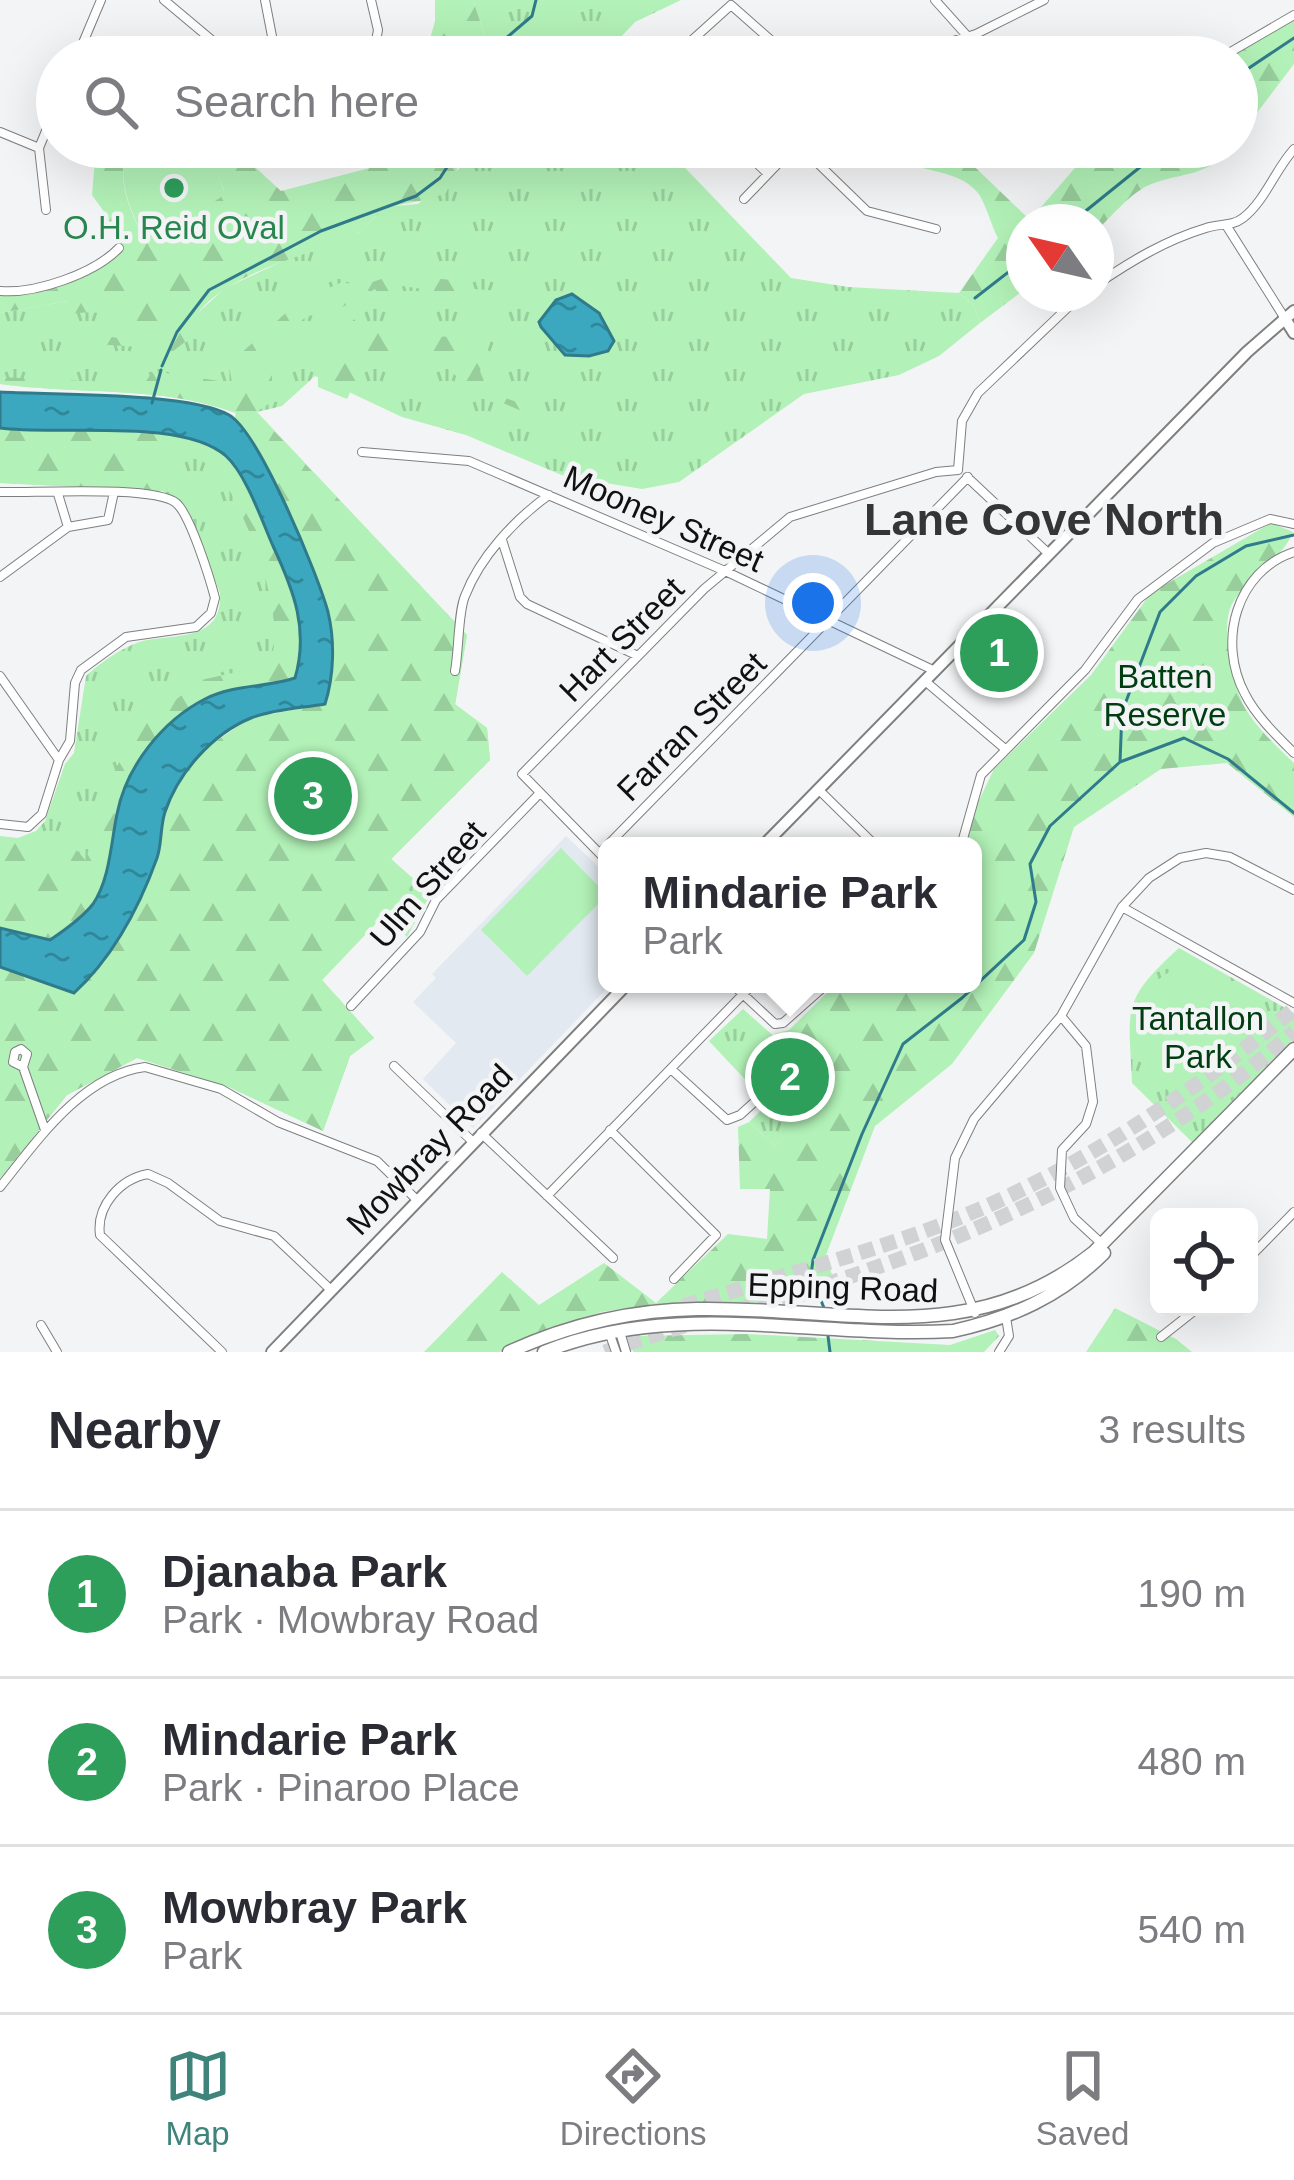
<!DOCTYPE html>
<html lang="en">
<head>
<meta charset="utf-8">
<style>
	:root { --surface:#fff; --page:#f2f2f3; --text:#2b2b33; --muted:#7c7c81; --line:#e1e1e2; --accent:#3e847b }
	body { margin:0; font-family:Arial,sans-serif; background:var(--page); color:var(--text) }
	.controls { position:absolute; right:36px; bottom:36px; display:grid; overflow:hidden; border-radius:18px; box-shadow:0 12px 48px #0002 }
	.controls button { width:108px; height:108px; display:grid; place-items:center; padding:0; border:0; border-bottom:3px solid var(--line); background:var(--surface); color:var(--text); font:60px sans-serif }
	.compass { position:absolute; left:1006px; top:204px; width:108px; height:108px; border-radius:50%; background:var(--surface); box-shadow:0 12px 48px #0002; rotate:304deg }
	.you { position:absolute; left:813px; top:603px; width:42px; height:42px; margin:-30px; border:9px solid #fff; border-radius:50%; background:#1a73e8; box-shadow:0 0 0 18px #1a73e833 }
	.badge { display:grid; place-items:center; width:78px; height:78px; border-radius:50%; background:var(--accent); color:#fff; font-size:39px; font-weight:700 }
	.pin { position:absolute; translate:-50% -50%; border:6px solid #fff; box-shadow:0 3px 12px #0006 }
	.popup { position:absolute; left:598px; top:837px; width:384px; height:156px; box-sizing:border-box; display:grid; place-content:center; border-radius:18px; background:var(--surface); filter:drop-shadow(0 3px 9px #0005); font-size:39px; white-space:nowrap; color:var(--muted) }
	.popup b { font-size:45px; color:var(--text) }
	.popup::after { content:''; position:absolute; left:50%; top:100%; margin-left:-24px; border:24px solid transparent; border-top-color:var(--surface) }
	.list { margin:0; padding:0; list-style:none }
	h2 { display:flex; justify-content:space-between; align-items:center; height:156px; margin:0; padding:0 48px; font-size:51px }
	h2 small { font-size:39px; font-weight:400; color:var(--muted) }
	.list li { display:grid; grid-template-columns:78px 1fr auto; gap:36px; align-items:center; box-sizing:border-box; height:168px; padding:0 48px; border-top:3px solid var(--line) }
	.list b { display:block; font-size:45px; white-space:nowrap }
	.list p { margin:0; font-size:39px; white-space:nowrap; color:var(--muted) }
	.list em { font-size:39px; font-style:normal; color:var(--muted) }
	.icon { flex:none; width:66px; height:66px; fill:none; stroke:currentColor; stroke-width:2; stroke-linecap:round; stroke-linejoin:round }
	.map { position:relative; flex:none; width:1294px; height:1352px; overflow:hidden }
	.search { position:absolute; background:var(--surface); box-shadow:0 12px 48px #0002; left:36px; right:36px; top:36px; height:132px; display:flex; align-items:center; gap:30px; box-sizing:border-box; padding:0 42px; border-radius:66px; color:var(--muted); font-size:45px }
	.sheet { height:660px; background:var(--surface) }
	nav { display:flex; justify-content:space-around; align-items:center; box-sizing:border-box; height:168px; border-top:3px solid var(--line); background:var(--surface); font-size:33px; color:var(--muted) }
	nav a { display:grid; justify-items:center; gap:6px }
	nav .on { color:var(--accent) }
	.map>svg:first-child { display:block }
	.built { fill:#e2e9f0 }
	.grass { fill:url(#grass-tufts) }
	.forest { fill:url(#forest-firs) }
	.pitch { fill:#b2f1b7 }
	.water { fill:url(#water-ripples); stroke:#2f7b8b; stroke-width:3 }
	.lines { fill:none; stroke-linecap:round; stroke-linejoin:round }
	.stream { stroke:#2f7b8b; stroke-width:3 }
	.highway-tunnel { stroke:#d1d2d3; stroke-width:15; stroke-dasharray:15 8; stroke-linecap:butt }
	.street-casing { stroke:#7e7f80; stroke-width:10 }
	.secondary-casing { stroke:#7e7f80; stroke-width:14 }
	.primary-casing { stroke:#7e7f80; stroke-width:15 }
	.street { stroke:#fff; stroke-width:8 }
	.secondary { stroke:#fff; stroke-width:10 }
	.primary { stroke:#fff; stroke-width:12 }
	.leisure-dot { fill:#2e9e5b; stroke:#f3f4f5; stroke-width:4.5 }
	.labels { text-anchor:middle; stroke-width:9; stroke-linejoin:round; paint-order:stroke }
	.leisure-label { font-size:33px; fill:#27864d; stroke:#f3f4f5 }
	.street-label { font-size:33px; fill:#111112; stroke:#f3f4f5 }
	.park-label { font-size:33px; fill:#003e11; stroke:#f3f4f5 }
	.district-label { font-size:45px; font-weight:bold; fill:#343536; stroke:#f3f4f5 }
</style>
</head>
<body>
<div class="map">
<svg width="1294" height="1352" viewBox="0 0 1294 1352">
	<defs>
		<pattern id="grass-tufts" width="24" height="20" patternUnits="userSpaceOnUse" patternTransform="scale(3)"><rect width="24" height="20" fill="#b2f1b7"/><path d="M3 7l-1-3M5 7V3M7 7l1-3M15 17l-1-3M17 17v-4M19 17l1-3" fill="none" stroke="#98ce9c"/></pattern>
		<pattern id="forest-firs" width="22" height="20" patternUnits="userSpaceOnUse" patternTransform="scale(3)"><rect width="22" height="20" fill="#b2f1b7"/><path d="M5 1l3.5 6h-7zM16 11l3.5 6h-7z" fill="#98ce9c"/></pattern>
		<pattern id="water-ripples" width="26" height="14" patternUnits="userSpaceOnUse" patternTransform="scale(3)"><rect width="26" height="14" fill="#3ca8bf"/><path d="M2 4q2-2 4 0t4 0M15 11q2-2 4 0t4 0" fill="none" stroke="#31879a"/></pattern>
	</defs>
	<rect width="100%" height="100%" fill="#f3f4f5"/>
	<!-- built -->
	<path class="built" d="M566 836 607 875V984H611L473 1128 423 1079 456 1043 413 1002 436 978 432 974Z"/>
	<!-- grass -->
	<path class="grass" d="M473 0H681L635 22 602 57H492Z
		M467 147H665L791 278 848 287 959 293 973 304 980 323 939 356 899 375 804 394 679 482 642 489 564 476 466 435 402 417 315 376 282 406 257 412 467 635 455 704 487 728 490 760 391 859 430 895 407 937 384 915 322 980 374 1038 350 1056 323 1131 229 1087 137 1058 67 1095 0 1178V967L32 981 291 710 273 480 235 418 236 413C161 385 78 395 0 384V313L68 301 188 322 225 288 305 251 358 233 386 207 418 204 461 167Z
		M0 429H113L226 456 303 648 138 760 117 809 111 854 0 928 18 838 36 831 45 821 65 764 74 753 86 676C100 663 124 646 143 641 177 634 223 641 220 593L185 507 163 491 0 483Z
		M1179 948 1294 1013V1038L1192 1142 1132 1083C1129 1007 1120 1002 1179 948Z
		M743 1009 811 1069 810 1111 775 1146 749 1122 780 1092 777 1081 764 1078 755 1090 709 1041Z"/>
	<!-- forest -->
	<path class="forest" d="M435 0H473L492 57H425L435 21Z
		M1294 15V64L1237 139V57H1222Z
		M96 147H127C117 178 127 204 141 233 173 230 198 207 224 190L212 159 200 147H248L255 167 281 191 393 162 398 147H467L446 193C427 201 410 202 391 207 376 211 368 228 354 235 303 259 196 277 185 342L168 355 139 347 80 343 74 338 112 337 142 342 146 337C116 316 106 309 69 314L68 301 0 313V291C41 295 85 270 118 248L107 216 92 195Z
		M895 147H954L1030 220 1080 162 1100 147H1231C1209 178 1178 172 1147 186 1129 195 1111 217 1096 231V222H1024V290L980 323 973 304 959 293 998 238C991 225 986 204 978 193 955 165 914 176 890 151Z
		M397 274 451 280 474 289 537 294 474 297 403 286 381 297 375 289 332 313 307 316 287 333 272 358V402L256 412 467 635 455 705 487 728 490 760 391 859 416 881 322 980 374 1038 350 1056 323 1131 229 1087 137 1058 67 1095 0 1178V967L74 992 98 971 159 854 164 816 180 776 206 748 250 718 325 704 329 616 273 480 235 418 236 413C161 385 78 395 0 384V377L144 384 153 371 232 383 229 364 288 311 314 295 340 283 366 284Z
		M356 318C373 336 463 339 488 336L490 341 480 371 488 392 540 410 535 416C498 402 466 388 438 360L391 361 353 349 348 356 358 376 347 399 318 387C318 347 327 342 356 318Z
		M0 429C57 435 183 417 226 456 246 474 262 521 273 546 294 591 308 630 295 679 265 688 234 684 205 699 162 721 126 767 117 814 111 842 110 880 93 904 82 918 65 930 50 940L0 928V836L18 838 61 832 86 861 100 798 136 731 201 680 269 665C288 622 253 534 231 493 222 478 205 464 193 451L168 455 152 473 163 491 0 483Z
		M1271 523 1293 532C1282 560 1248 576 1232 604 1220 627 1232 682 1244 706 1254 725 1278 748 1294 763V817L1227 763 1161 769 1074 827 1034 953 952 1064 875 1126 826 1255 840 1301 655 1304 601 1312 499 1352H424L502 1272 539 1305 604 1263 656 1303 728 1234 767 1239 770 1189H740L738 1127 749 1122 775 1146 810 1110 811 1069 774 1034 789 1030 836 984H973V846H967L973 813 994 769 1091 675 1151 593Z
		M1115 1308 1176 1339 1192 1352H1086Z
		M995 1330 999 1336 984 1352H633L634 1336 746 1334 950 1345Z"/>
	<!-- pitch -->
	<path class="pitch" d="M127 147H200L213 159 224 191 220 198C195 212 170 230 141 233 128 204 117 178 127 147Z
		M561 848 607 895 527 976 481 930Z
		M1186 965C1240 974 1294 1018 1258 1076 1178 1168 1070 1004 1186 965Z"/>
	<!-- water -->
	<path class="water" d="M572 294 599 313 614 341 608 351 589 356 565 355 541 327 539 322 556 300Z
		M0 392C53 395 188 392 229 415 259 432 318 575 328 612 335 641 334 676 325 704 302 708 274 709 251 718 212 734 178 773 165 812 160 827 162 844 157 858 139 908 112 958 74 993L0 967V928L50 940C65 930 82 918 93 904 110 879 111 842 117 814 126 767 162 721 205 699 234 684 265 688 295 678 309 630 294 591 273 546 262 521 246 474 226 456 182 417 58 436 0 428Z"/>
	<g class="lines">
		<!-- stream -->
		<path class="stream" d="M484 57 532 16 536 0
			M1237 76 1294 38
			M1072 222 1165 147
			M975 298 1024 260
			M162 366 177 332 209 290 321 231 416 196 440 178 460 147
			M152 403 161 370
			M1120 762 1184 738 1228 759 1294 813
			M824 1308 811 1275 813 1260 862 1134 903 1044 962 998 1024 940 1036 902 1030 864 1050 826 1120 762 1122 712 1160 612 1196 576 1246 546 1294 535
			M828 1336 830 1352"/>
		<!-- highway-tunnel -->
		<path class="highway-tunnel" d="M618 1328C719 1292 824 1267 925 1231 1060 1182 1184 1100 1294 1009
			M605 1352C691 1320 780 1301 866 1271 1021 1218 1170 1140 1294 1032"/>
		<defs>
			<path id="street" d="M164 0 232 57
				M265 0 276 57
				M371 0 378 30 373 57
				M935 0 986 57
				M77 57 101 0
				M679 57 690 42 731 5 790 57
				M901 57 976 34 1044 0
				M1222 57 1294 15
				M0 132 39 148
				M740 147 768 174
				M801 147 867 211 936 229
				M1067 147 1080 162
				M744 199 794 147
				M46 210 39 148 57 104
				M1226 225 1284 317
				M1096 285C1131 261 1166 240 1206 228 1220 223 1231 227 1243 218 1265 201 1275 170 1294 149
				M0 291C35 294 94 274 119 248
				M362 452 469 461 725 571 935 671
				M958 470 962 421 978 393 1082 294
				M967 477 1049 554
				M0 492C34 493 155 485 176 503 190 514 210 579 215 598L211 613 196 627 126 637 81 670 75 683 70 741 59 760 42 814 28 827 0 824
				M58 494 68 527
				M502 540 520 597 527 604 636 655
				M1294 552C1236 571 1217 642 1245 694 1256 716 1277 736 1294 753
				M0 577 68 527 108 520 114 492
				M455 671C459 650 458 612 465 596 480 557 515 519 549 495
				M0 676 59 760
				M925 681 1004 748
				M818 789 876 846
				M961 846 981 775 1085 670 1138 599 1213 543 1270 519 1294 524
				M600 853 968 477
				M607 861 522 774 704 589 790 517 936 472 958 470
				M1122 907 1294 1003
				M732 984 775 1024 783 1023 827 984
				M351 1006 420 932 436 900 539 794
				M1061 1016 1086 1046 1093 1102 1086 1124 1062 1150 1060 1188 1074 1218 1101 1243
				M394 1066 473 1142
				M23 1067 27 1054 21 1049 15 1052 13 1062 23 1067 45 1130
				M671 1069 727 1120 740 1115 769 1089
				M610 1130 716 1235 674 1279
				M481 1133 613 1258
				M0 1187C37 1141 82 1075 145 1067L221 1089 278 1122 377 1161 417 1200
				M547 1196 753 984
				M1249 1258 1294 1212
				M975 1313 945 1240 955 1158 974 1119 1061 1016 1122 907 1149 878 1180 858 1206 853 1230 857 1294 890
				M41 1325 57 1352
				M609 1332 616 1352
				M620 1332 626 1352
				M1161 1337 1199 1307
				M222 1352 100 1235C96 1206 120 1179 148 1174L168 1183 220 1221 274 1236 331 1290
				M999 1352 1009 1336 1006 1317"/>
			<path id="secondary" d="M1284 317 1294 333
				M763 846 1247 352 1294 311
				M272 1352 627 984"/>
			<path id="primary" d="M509 1352C568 1325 632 1310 697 1309 843 1306 969 1352 1094 1252L1294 1049
				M544 1352C676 1298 816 1339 953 1331 1012 1318 1061 1296 1104 1253"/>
		</defs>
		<!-- street casing -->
		<use href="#street" class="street-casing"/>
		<!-- secondary casing -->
		<use href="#secondary" class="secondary-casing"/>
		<!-- primary casing -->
		<use href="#primary" class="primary-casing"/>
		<!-- street -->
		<use href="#street" class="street"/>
		<!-- secondary -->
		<use href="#secondary" class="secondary"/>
		<!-- primary -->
		<use href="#primary" class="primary"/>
	</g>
	<!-- markers -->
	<circle class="leisure-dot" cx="174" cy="188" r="12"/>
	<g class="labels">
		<!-- leisure labels -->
		<g class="leisure-label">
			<text x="174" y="239">O.H. Reid Oval</text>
		</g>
		<!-- street labels -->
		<g class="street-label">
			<text transform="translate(664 518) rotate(24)" y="12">Mooney Street</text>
			<text transform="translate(621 639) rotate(-45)" y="12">Hart Street</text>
			<text transform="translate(691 726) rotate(-45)" y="12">Farran Street</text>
			<text transform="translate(427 884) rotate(-49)" y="12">Ulm Street</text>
			<text transform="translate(429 1149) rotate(-46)" y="12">Mowbray Road</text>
			<text transform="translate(843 1287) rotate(2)" y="12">Epping Road</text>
		</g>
		<!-- park labels -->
		<g class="park-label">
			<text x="1165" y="688">Batten<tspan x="1165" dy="38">Reserve</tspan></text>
			<text x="1198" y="1030">Tantallon<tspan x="1198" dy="38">Park</tspan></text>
		</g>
		<!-- district labels -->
		<g class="district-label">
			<text x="1044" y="535">Lane Cove North</text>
		</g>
	</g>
</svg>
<div class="controls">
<button><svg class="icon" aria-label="locate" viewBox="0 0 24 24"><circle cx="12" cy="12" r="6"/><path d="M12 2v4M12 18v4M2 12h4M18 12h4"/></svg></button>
</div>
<svg class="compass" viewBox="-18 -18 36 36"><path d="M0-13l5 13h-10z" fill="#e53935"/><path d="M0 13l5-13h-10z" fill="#7c7c81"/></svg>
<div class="you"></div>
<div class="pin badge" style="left:999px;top:653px;background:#2e9e5b">1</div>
<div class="pin badge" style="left:790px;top:1077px;background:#2e9e5b">2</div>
<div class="popup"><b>Mindarie Park</b>Park</div>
<div class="pin badge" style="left:313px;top:796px;background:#2e9e5b">3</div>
<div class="search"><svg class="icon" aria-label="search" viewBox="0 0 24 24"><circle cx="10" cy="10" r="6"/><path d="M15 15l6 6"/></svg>Search here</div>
</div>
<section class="sheet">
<h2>Nearby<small>3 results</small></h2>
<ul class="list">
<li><span class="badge" style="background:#2e9e5b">1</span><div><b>Djanaba Park</b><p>Park · Mowbray Road</p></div><em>190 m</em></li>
<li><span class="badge" style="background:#2e9e5b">2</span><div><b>Mindarie Park</b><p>Park · Pinaroo Place</p></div><em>480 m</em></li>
<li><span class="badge" style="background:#2e9e5b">3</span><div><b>Mowbray Park</b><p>Park</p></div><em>540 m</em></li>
</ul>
</section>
<nav>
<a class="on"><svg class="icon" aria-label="map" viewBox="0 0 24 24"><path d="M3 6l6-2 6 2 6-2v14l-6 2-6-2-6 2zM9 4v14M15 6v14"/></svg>Map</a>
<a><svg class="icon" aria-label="directions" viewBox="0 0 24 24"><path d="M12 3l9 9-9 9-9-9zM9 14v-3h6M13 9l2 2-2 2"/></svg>Directions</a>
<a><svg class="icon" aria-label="saved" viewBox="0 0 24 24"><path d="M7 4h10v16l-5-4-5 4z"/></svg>Saved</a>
</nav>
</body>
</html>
